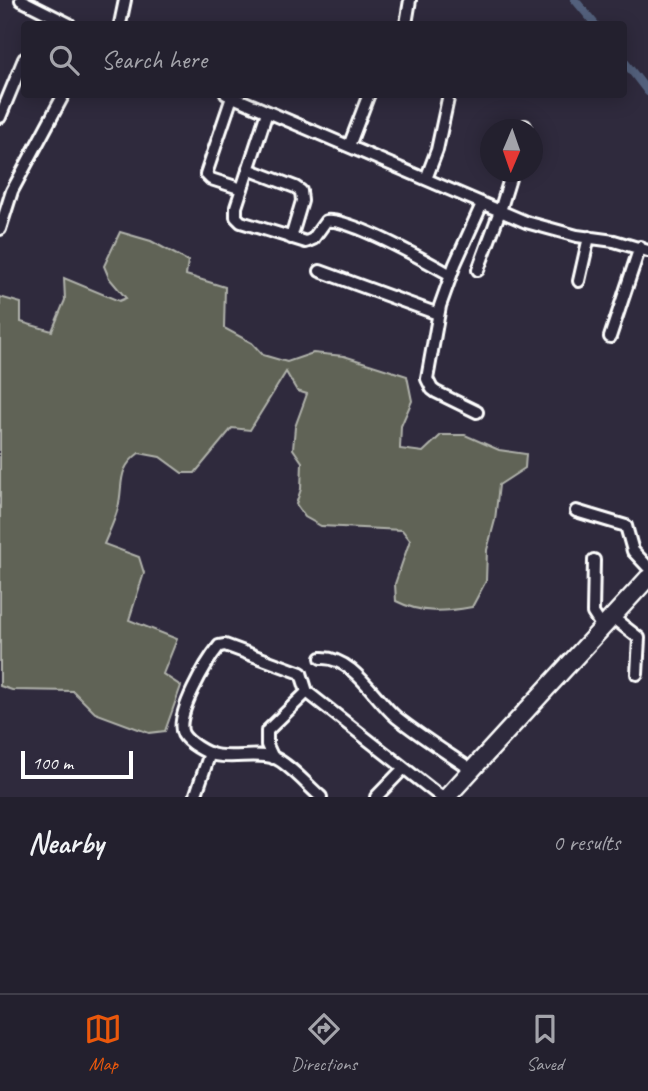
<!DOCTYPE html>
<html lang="en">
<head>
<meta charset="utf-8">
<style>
	:root { --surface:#23202e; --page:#2b2836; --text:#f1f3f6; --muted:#a3a3aa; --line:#403e4a; --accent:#ea580c }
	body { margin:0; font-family:Caveat,sans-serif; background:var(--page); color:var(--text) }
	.compass { position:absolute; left:480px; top:119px; width:63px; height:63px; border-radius:50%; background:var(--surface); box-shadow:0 4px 18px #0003; rotate:182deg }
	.scale { position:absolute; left:21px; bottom:18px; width:112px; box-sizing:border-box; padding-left:7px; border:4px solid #fff; border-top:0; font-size:19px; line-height:24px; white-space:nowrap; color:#fff; -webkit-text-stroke:5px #2f2a3d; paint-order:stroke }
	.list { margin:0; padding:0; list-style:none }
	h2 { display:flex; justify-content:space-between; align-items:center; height:91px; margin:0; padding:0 28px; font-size:30px }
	h2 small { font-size:23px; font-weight:400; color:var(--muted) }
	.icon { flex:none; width:38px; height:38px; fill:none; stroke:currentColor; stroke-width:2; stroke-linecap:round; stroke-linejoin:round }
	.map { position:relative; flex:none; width:648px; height:797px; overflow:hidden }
	.search { position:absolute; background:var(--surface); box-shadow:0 4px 18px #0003; left:21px; right:21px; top:21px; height:77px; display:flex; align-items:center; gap:18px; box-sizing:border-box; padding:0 24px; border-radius:7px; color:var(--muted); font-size:26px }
	.sheet { height:196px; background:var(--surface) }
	nav { display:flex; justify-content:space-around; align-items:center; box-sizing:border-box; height:98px; border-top:2px solid var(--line); background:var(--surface); font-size:19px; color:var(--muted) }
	nav a { display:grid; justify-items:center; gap:4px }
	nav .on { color:var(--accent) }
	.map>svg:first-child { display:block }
	.green { fill:#616457; stroke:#b0b2ab; stroke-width:2 }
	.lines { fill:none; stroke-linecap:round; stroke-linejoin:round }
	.canal { stroke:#52617c; stroke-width:8 }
	.minor-casing { stroke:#fff; stroke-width:16 }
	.highway-casing { stroke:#fff; stroke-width:21 }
	.minor { stroke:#2f2a3d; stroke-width:10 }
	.highway { stroke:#2f2a3d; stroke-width:16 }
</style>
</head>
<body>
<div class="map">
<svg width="648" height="797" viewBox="0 0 648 797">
	<rect width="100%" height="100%" fill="#2f2a3d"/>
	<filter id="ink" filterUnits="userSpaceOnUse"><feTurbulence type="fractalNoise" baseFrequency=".0143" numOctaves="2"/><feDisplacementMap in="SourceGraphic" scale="14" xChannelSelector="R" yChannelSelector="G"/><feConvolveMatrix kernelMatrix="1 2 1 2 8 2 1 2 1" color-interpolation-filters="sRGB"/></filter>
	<g filter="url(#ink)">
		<!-- green -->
		<path class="green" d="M120 232 151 241 188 261 186 275 225 287 224 328 252 343 263 355 287 362 313 353 344 356 407 376 412 401 401 426 400 449 423 452 441 435H465L499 450 526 454 525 468 499 485 495 520 487 550 486 581 472 607C445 612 421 614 396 601L395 584 410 540 402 530 321 526 305 517 296 504 301 489 302 462 293 449 295 427 307 394 297 391 286 372 250 430 232 428 195 473H182L160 457 139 453C116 470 124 484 118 508 115 520 109 532 104 544L139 557 144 573 129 620 177 639 163 674 181 686 165 731 149 733 95 713 73 691 12 690 0 686V297L21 303V322L52 331 65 300 64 278 119 301 126 298 109 278 104 266Z"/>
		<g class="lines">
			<!-- canal -->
			<path class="canal" d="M575 0 595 24
				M624 61 648 92"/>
			<defs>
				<path id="minor" d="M21 0 69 24
					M120 24 125 0
					M406 24 410 0
					M226 94 526 222 577 236 614 241 648 251
					M232 97 206 174 211 179 242 189
					M267 112 236 207V217L241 222 306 242 313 239 326 221C348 217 428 262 451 275
					M0 117 24 59
					M524 130 525 126
					M349 146 369 94
					M248 169 295 187 301 191 302 201 291 238
					M426 179 437 150 449 94
					M0 229 12 191 64 94
					M478 270 500 211 512 172
					M320 271 438 314
					M579 281 589 237
					M610 337 640 247
					M477 412 436 392 432 389 427 379 440 306 455 264 482 204
					M576 511 626 526 633 551 648 567
					M594 560 593 613 602 627
					M612 617 639 638 637 674
					M321 658C352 656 375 699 396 717 420 736 447 753 472 770
					M273 758 267 745V731L307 692
					M195 797 210 753
					M321 797C309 787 289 764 275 758 257 752 234 759 215 755 206 753 188 743 183 734 174 716 207 661 219 646L225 645 301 673 307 692 441 797
					M376 797 404 768"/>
				<path id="highway" d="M447 797 648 578"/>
			</defs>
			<!-- minor casing -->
			<use href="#minor" class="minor-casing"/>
			<!-- highway casing -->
			<use href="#highway" class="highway-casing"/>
			<!-- minor -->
			<use href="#minor" class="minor"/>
			<!-- highway -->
			<use href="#highway" class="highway"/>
		</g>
	</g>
</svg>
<svg class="compass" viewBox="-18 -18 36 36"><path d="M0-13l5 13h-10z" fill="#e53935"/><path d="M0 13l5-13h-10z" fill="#a3a3aa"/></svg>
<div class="scale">100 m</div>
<div class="search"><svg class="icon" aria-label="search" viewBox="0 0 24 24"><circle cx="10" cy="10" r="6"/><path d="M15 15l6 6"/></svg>Search here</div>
</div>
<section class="sheet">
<h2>Nearby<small>0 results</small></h2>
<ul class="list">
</ul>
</section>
<nav>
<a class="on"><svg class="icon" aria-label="map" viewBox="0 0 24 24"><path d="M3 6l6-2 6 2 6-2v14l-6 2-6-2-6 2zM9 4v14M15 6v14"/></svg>Map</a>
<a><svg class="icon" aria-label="directions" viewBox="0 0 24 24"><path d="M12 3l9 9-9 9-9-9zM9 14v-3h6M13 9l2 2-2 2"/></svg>Directions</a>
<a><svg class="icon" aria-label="saved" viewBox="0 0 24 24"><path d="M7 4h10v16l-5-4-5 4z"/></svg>Saved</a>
</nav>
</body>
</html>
